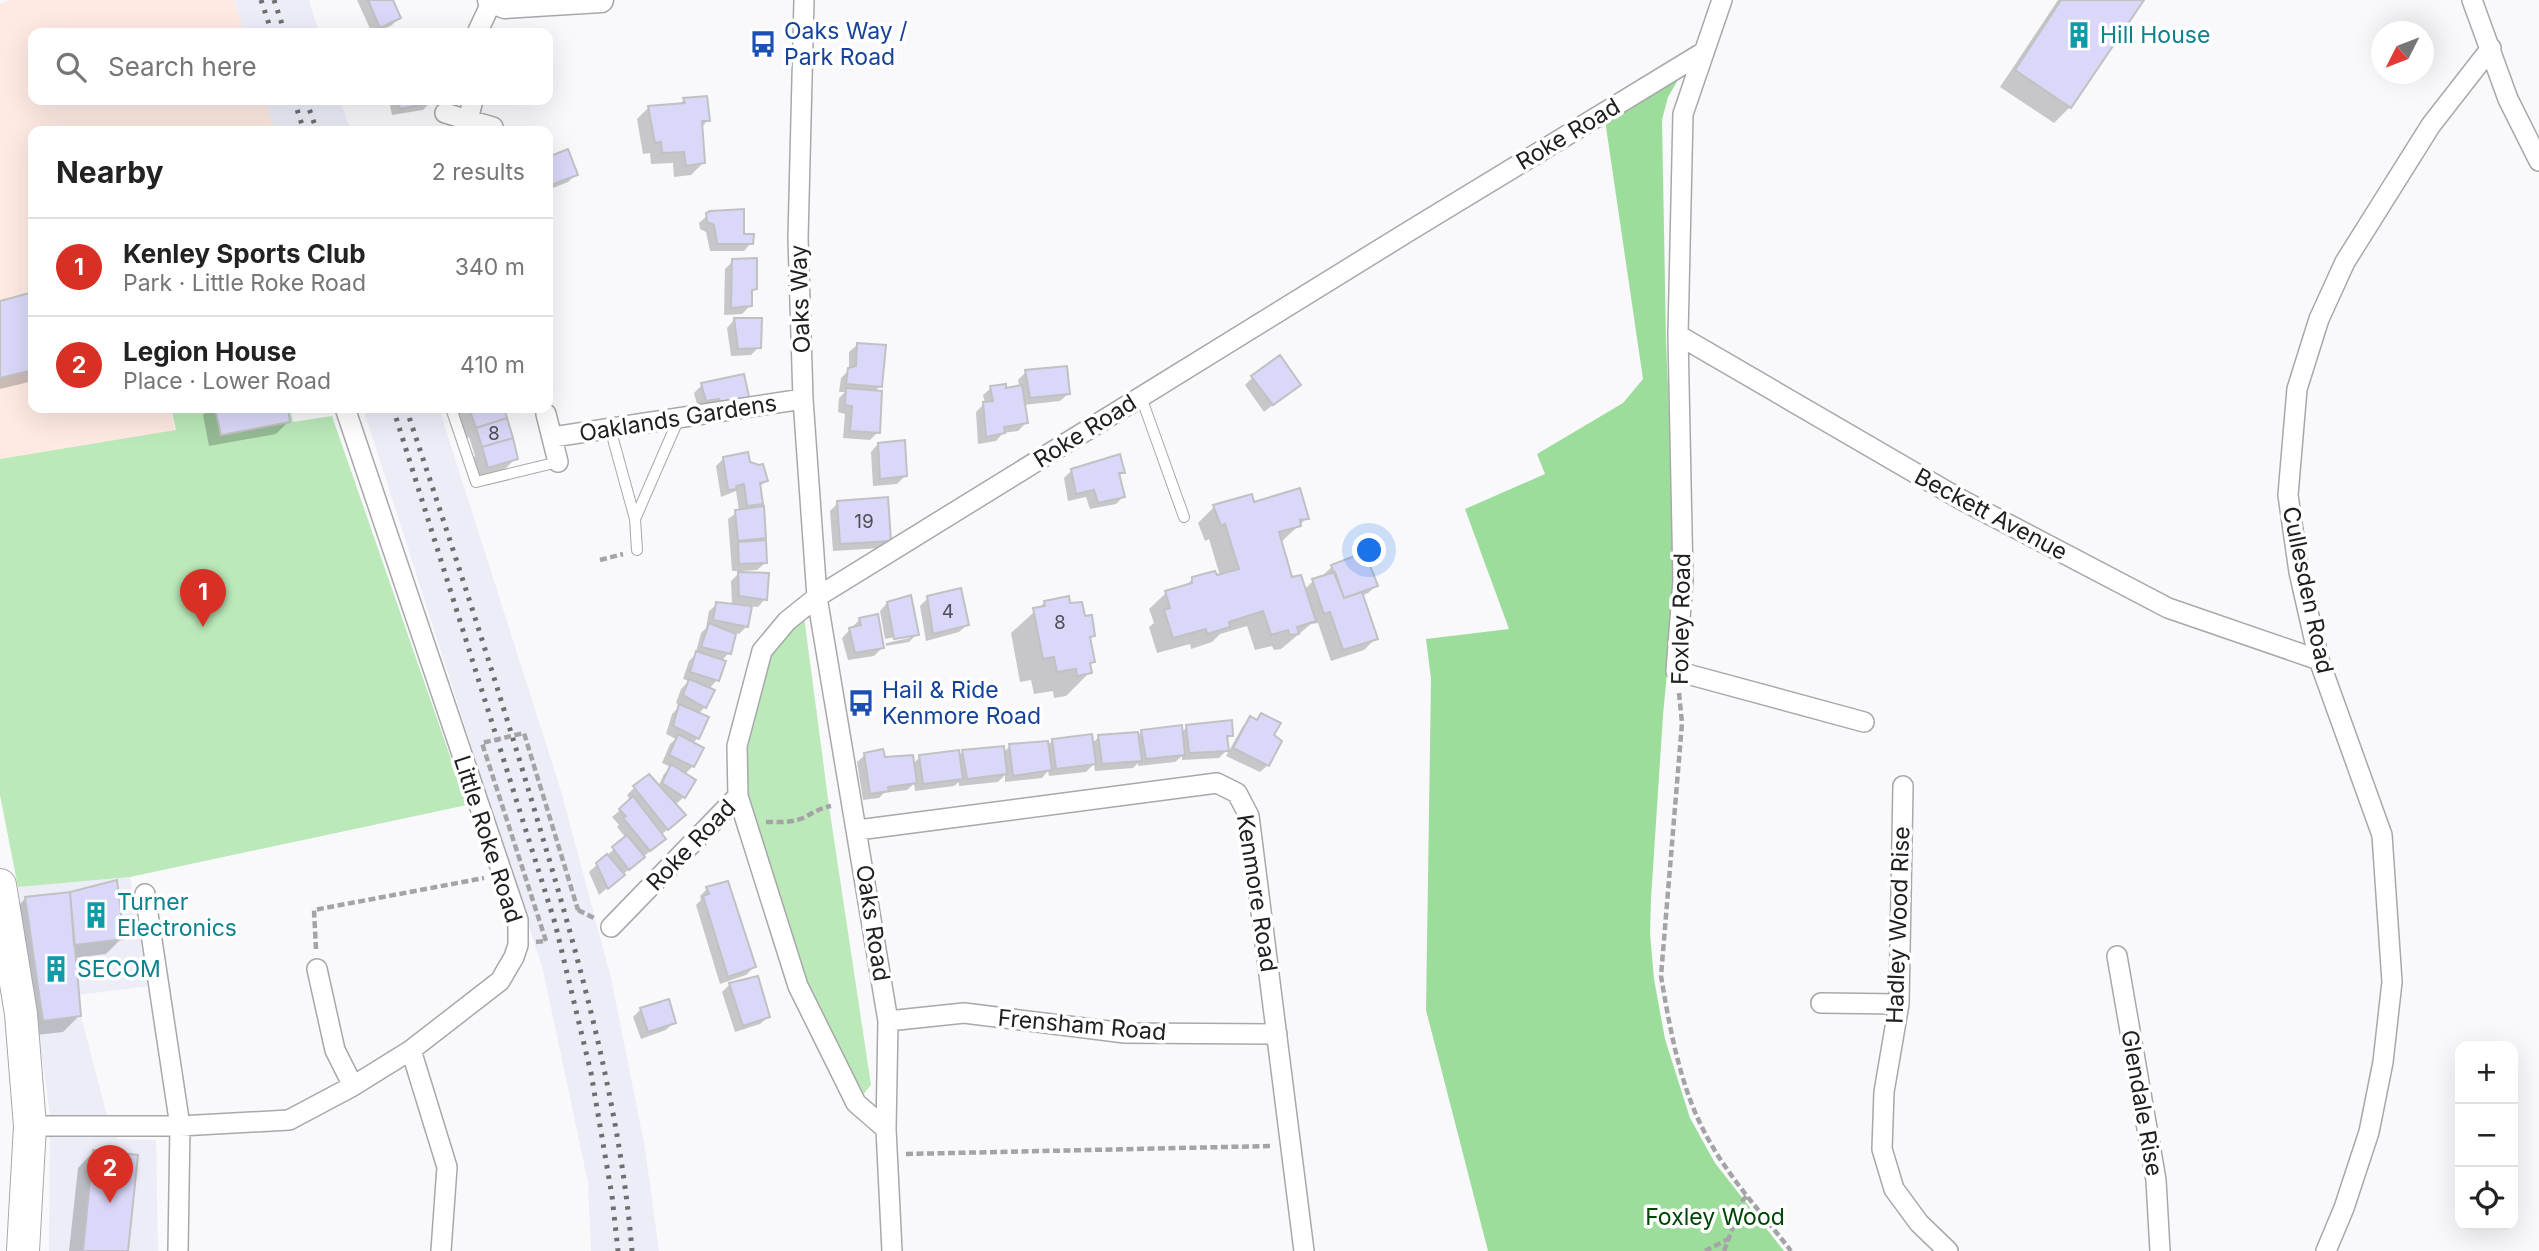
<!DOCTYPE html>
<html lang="en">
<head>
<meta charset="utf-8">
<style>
	:root { --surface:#fff; --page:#f2f2f2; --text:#222; --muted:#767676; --line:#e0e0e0; --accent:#d93025 }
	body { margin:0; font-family:Inter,sans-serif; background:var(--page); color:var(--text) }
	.controls { position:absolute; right:21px; bottom:21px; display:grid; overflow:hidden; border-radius:14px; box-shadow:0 7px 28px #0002 }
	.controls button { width:63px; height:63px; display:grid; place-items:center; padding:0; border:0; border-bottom:2px solid var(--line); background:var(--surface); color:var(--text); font:35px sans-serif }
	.compass { position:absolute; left:2371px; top:21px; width:63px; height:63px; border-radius:50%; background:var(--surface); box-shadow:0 7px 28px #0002; rotate:228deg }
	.you { position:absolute; left:1370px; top:551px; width:24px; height:24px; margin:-18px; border:5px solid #fff; border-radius:50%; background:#1a73e8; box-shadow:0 0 0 10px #1a73e833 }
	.badge { display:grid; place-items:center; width:46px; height:46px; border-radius:50%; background:var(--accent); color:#fff; font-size:23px; font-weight:700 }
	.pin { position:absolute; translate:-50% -58px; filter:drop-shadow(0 2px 4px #0008) }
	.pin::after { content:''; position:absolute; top:37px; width:24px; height:21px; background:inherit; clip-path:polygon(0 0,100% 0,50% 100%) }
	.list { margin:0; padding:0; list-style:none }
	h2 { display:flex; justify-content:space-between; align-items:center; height:91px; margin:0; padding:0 28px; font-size:30px }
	h2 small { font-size:23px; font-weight:400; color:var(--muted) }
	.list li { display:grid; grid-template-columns:46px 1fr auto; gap:21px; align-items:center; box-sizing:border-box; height:98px; padding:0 28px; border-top:2px solid var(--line) }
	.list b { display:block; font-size:26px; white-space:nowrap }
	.list p { margin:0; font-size:23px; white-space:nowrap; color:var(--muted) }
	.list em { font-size:23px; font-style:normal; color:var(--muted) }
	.icon { flex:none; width:38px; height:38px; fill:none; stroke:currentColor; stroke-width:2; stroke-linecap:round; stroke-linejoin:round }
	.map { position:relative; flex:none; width:2539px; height:1251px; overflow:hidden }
	.search { position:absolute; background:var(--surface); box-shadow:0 7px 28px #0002; left:28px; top:28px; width:525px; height:77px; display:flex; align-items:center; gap:18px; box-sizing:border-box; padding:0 24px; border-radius:14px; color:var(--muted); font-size:26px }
	.panel { position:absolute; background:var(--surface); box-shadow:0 7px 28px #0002; left:28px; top:126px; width:525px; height:287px; border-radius:14px }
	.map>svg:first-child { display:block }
	.built { fill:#ededf8 }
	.education { fill:#feeae3 }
	.green { fill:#bbe9b9 }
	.forest { fill:#9ddd9c }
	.shadow { fill:#0003 }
	.building { fill:#d9d8f8; stroke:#c1c1c4; stroke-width:2 }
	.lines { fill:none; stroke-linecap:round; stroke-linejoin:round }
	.service-casing { stroke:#a8a8ab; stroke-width:12 }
	.minor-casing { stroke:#a8a8ab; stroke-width:22 }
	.tertiary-casing { stroke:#a8a8ab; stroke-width:27 }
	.trunk-casing { stroke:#a8a8ab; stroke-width:34 }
	.path { stroke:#a4a4a6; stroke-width:4.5; stroke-dasharray:7 3.5; stroke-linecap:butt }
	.service { stroke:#fff; stroke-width:10 }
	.minor { stroke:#fff; stroke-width:19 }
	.tertiary { stroke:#fff; stroke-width:24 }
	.trunk { stroke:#fff; stroke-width:32 }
	.rail { stroke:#6e6e6f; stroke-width:5; stroke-dasharray:3.5 7; stroke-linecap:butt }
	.path-bridge { stroke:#a4a4a6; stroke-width:4.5; stroke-dasharray:7 3.5; stroke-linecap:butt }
	.labels { text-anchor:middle; stroke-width:7; stroke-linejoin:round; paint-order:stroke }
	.number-label { font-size:19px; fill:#4e4e57 }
	.transit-label { font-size:23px; fill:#164399; stroke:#fff; text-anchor:start }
	.culture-label { font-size:23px; fill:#0d838f; stroke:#fff; text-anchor:start }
	.street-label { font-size:23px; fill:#202021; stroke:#fff }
	.park-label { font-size:23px; fill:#004606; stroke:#fff }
</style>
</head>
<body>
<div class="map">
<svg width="2539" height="1251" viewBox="0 0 2539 1251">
	<rect width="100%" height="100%" fill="#f9f9fc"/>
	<!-- built -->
	<path class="built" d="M234 0H309L319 33H244Z
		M265 100H340L351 131H275Z
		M363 408H439L562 794 611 978 645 1148 659 1251H591L588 1183 543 970Z
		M130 877 148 986 79 995 81 1016 105 1108 117 1139 156 1140 158 1251H49L50 1114 18 887Z"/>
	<!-- education -->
	<path class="education" d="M10 0H234L244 33H33V100H265L275 131H33V408H170L175 431 0 459V4Z"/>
	<!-- green -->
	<path class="green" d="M171 408H290L293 422 332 416 467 805 130 877 18 887 0 795V459L176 430Z
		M803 609 829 806 871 1085 856 1103 798 986 738 796 762 651Z"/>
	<!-- forest -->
	<path class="forest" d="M1685 68 1668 97 1662 120 1666 340 1676 579 1663 715 1651 899 1650 933 1654 979 1665 1039 1690 1118 1715 1163 1784 1251H1488L1426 1010 1431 679 1426 639 1509 629 1465 509 1545 474 1537 454 1623 403 1643 379 1605 120Z"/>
	<!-- shadow -->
	<path class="shadow" d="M357 0H391L399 18 391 26 372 33Z
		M2058 0H2142L2070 107 2054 123 2000 87Z
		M389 100H430L431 102 423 110 392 115Z
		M684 100 708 120 701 128 703 163 691 175 674 177 673 163 651 164 650 153 643 154 637 119 649 107 678 105Z
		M567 151 576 174 568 182 548 190V158Z
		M708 215 742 236 751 243 744 251H710L706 232 700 229 699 223Z
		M733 261 756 288 750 294V306L742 314 724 315 725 269Z
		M33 294V381L0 389V302Z
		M734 320 759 347 751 355 731 356 727 328Z
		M857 345 880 386 874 392 878 432 870 440 843 438 845 414 838 412 839 398 845 392H839L841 378 849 370V352Z
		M1026 372 1068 394 1060 401 1023 405 1026 423 1018 431 1003 433 996 441 978 444 976 412 985 403 983 395 991 388 1004 391 1020 388 1018 380Z
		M1253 377 1299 384 1264 412 1245 385Z
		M702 385 748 401 698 408 694 393Z
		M211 408H286L288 422 276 434 209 446 203 415Z
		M454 408H502L516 458 504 470 477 479 471 461 475 456 469 437 464 439Z
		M878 444 905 476 897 484 873 486 871 452Z
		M724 458 748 463 766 481 759 487 761 504 755 509 765 537 760 542 765 563 757 570 742 571 765 599 758 607 750 606 747 626 739 634 735 633 729 653 721 661 724 662 717 680 709 689 713 690 705 707 698 714V738L692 744 693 766 684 775V797L675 805 676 822 661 835 656 846 599 895 589 872 626 838 617 827 619 825 612 817 631 801 627 795 634 788 649 777 658 787 664 774 671 767 662 763 670 744 676 739 666 734 672 714 680 706 676 703 681 689 689 681 683 679 689 661 695 655 701 633 706 628 709 611 717 604 732 605 731 581 741 571H732L728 519 739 511 736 491 721 497 716 466Z
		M1071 471 1123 472 1118 477 1123 497 1116 504 1090 509 1086 497 1068 501 1064 478Z
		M838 503 889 540 881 548 833 551 830 511Z
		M1253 504 1307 518 1280 543 1291 580 1304 590 1313 581 1325 577 1324 574 1332 567 1364 554 1376 586 1368 593 1361 596 1376 638 1364 650 1331 661 1318 623 1311 624 1281 649 1274 650 1272 646 1255 650 1247 626 1220 634 1212 642 1191 649 1190 644 1157 653 1149 627 1154 623 1149 609 1166 593 1184 587 1193 579 1220 576 1209 539 1205 541 1198 523 1214 507Z
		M928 598 967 625 959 632 926 641 920 606Z
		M1045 602 1069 605 1083 618 1094 635 1089 640 1093 662 1088 666 1090 672 1066 696 1054 698 1053 691 1034 694 1031 680 1020 682 1011 633Z
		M887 603 917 634 909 642 886 646V643L910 638V634L885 639 880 611Z
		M860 619 882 648 874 656 848 660 842 638Z
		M1261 716 1272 736 1268 765 1260 772 1226 756 1243 726 1250 719 1255 721Z
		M1187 727 1231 735 1226 741 1227 750 1219 758 1182 760V756L1175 762 1138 766V763L1133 768 1095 771 1094 764 1086 772 1049 776 1048 771 1042 778 1005 782V775L998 782 959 786V782L954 786 915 791 914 784 907 790 884 793 879 798 863 800 857 762 865 755 913 764 920 757 958 756 963 752 1003 753 1010 746H1047L1053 740 1091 744 1099 737H1137L1142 731 1181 733Z
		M707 889 754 967 746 975 720 984 696 905 701 900 700 896Z
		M26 898 122 938 106 954 74 958 79 1016 63 1032 27 1036 10 914Z
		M730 984 768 1017 760 1024 735 1032 722 992Z
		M641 1009 674 1022 666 1030 641 1039 633 1017Z
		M94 1151 126 1251H69L78 1168Z"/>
	<!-- building -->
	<path class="building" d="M368 0H393L401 18 380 28Z
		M2061 0H2144L2071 108 2015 70Z
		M707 96 710 121H702L705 163 686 166 684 152 662 153 661 142 655 143 648 106 685 103 683 98Z
		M398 100H432L433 102 400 109Z
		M568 149 578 175 548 186V157Z
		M744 209V234H754L753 244H717L714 225 707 222 706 213 710 211Z
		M757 258V289L752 290V306L731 308 732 259Z
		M33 292V370L0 378V301Z
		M734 318H762L761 348 738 349Z
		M857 343 886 345 882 387 846 384 848 368 856 366Z
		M1280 355 1301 385 1273 405 1251 376Z
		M1067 366 1070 394 1030 398 1025 370Z
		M744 374 750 401 721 408 719 399 706 401 701 383Z
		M1006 384V388L1022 385 1028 423 1004 427 1005 433 986 437 983 402 993 401 990 386Z
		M846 388 882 391 880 433 850 431 852 406 845 405Z
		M215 408H288L290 422 221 435Z
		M469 408H504L507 418 476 428Z
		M507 418 513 438 482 447 476 428Z
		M513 438 518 459 488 468 482 447Z
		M905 440 907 476 880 479 878 443Z
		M748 452 750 462 759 465 763 464 768 481 760 483 763 504 747 506 744 484 736 486 737 489 728 490 723 457Z
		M1120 454 1125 473H1119L1125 497 1098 503 1094 490 1076 494 1071 469Z
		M1300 488 1309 519 1300 520 1301 526 1279 532 1292 577 1301 575 1316 621 1297 627 1299 634 1290 635 1288 630 1271 635 1263 611 1229 622 1230 627 1207 634 1206 629 1173 638 1164 610 1170 608 1165 591 1192 583V577L1215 571 1217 575 1239 569 1225 524 1221 526 1213 505 1252 494 1254 502Z
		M888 497 891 541 840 544 837 501Z
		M764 506 766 538 738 541 735 510Z
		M766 540 767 563 739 564 738 542Z
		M1365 552 1378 586 1344 598 1331 565Z
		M738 572 769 573 767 600 739 596Z
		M1335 572 1344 598 1362 592 1378 639 1343 650 1330 612 1324 614 1312 579Z
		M961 588 969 625 933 634 927 596Z
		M911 595 919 635 894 639 887 602Z
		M1069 596 1070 603 1082 602 1085 616 1092 615 1095 636 1090 637 1095 662 1090 663 1092 673 1077 676 1076 669 1057 672 1054 657 1043 659 1033 608 1045 606 1044 601Z
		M716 602 752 606 748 627 713 620Z
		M878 614 884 648 855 653 849 628 861 625 859 618Z
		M709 623 736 634 731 654 701 647Z
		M696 651 726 661 719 681 690 672Z
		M689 679 715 690 706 708 683 695Z
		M679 704 709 717 699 739 673 726Z
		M1261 713 1281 723 1274 735 1282 741 1269 766 1233 748 1250 716 1257 720Z
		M1232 720 1233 736H1227L1229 751 1189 753 1186 725Z
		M1182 725 1185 755 1146 759 1141 730Z
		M1138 732 1142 761 1102 764 1098 735Z
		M678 734 704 748 694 767 669 755Z
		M1092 734 1096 764 1056 769 1052 739Z
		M1048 741 1052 770 1013 776 1009 744Z
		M1004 746 1007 774 967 779 962 750Z
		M883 749 885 757 913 755 917 783 888 787 889 791 870 794 864 753Z
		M959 750 963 779 923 784 919 755Z
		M671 764 696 780 685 798 662 783Z
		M649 774 686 815 668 830 633 786Z
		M633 796 666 839 650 851 623 818 626 816 619 809Z
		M627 835 645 857 629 870 612 847Z
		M607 854 625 875 608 889 596 863Z
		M117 880 124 939 74 945 70 892Z
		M728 881 756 967 728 977 703 896 709 894 706 887Z
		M70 892 81 1016 43 1021 25 897Z
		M758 976 770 1017 743 1026 729 983Z
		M669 999 676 1023 648 1032 640 1008Z
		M93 1150 138 1155 128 1251H83Z"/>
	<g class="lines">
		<defs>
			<path id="service" d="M1141 397 1184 517
				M451 408 476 482 558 462
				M610 428 635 519 637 550
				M635 519 679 418"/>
			<path id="minor" d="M804 0 798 238 803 399 817 597 888 1021 886 1129 892 1251
				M1722 0 1683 114 1678 335 1683 580 1676 671 1864 722
				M2472 0 2508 99 2539 161
				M477 33 492 1
				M445 113 468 120 473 100
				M468 120 493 127
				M1678 335 1960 499 2168 608 2319 660
				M546 414 558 462
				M553 437 803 399
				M1903 786 1899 1004 1884 1092 1882 1149 1894 1189 1919 1223 1948 1251
				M738 796 798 986 856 1103 886 1129
				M858 830 1217 783 1237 793 1249 816 1304 1251
				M145 894 180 1126 178 1251
				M611 927 738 796 737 746 762 651 787 621 817 597 1411 230 1702 53
				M2117 956 2156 1180 2160 1251
				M317 969 335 1050 353 1086
				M1821 1003 1899 1004
				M888 1021 964 1013 1125 1033 1277 1034
				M411 1050 447 1167 441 1251
				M30 1126H180L289 1120 353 1086 411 1050 500 981 514 957 518 945V920L345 408
				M2326 1251 2344 1208 2369 1132 2383 1062 2392 982 2382 835 2319 660 2299 572 2288 495 2297 389 2319 319 2345 262 2431 125 2491 48"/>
			<path id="tertiary" d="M490 0 505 6 601 0"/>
			<path id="trunk" d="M0 885 21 1014 30 1126 23 1251"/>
		</defs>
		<!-- service casing -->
		<use href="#service" class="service-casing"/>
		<!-- minor casing -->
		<use href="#minor" class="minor-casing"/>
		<!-- tertiary casing -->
		<use href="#tertiary" class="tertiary-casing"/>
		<!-- trunk casing -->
		<use href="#trunk" class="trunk-casing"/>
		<!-- path -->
		<path class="path" d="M600 560 623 554
			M1679 693 1682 723 1661 976C1670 1029 1680 1087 1706 1135 1728 1177 1762 1213 1791 1251
			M766 822C779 822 791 823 803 818 813 813 820 808 831 806
			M578 910 596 919
			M536 942 546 941
			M316 949 314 910 484 878
			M906 1154 1271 1146
			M1705 1251 1728 1239
			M1724 1251 1743 1200 1748 1195"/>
		<!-- service -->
		<use href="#service" class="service"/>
		<!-- minor -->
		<use href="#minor" class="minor"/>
		<!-- tertiary -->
		<use href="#tertiary" class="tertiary"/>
		<!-- trunk -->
		<use href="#trunk" class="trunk"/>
		<!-- rail -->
		<path class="rail" d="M261 0 272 33
			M274 0 285 33
			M294 100 304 131
			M306 100 317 131
			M393 408 555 923 591 1073 612 1196 618 1251
			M406 408C452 545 497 683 538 822 580 962 620 1105 632 1251"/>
		<!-- path-bridge -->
		<path class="path-bridge" d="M546 941 482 743 524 733 578 910"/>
	</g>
	<!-- icons -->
	<defs>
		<symbol id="building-bare" viewBox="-9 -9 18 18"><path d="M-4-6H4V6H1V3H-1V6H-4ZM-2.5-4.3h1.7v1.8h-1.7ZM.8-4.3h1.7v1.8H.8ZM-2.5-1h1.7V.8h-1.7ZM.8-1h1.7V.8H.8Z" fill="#0f9aa8" stroke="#fff" stroke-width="2.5" paint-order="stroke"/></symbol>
		<symbol id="bus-bare" viewBox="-9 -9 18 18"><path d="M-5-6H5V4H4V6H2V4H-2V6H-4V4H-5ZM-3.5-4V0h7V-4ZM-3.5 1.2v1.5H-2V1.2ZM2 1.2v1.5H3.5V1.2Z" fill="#1a4fb4" stroke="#fff" stroke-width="2.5" paint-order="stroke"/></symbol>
	</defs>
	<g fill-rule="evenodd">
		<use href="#building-bare" x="2060" y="16" width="38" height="38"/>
		<use href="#bus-bare" x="744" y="25" width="38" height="38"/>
		<use href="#bus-bare" x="842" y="684" width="38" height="38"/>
		<use href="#building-bare" x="77" y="896" width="38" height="38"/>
		<use href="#building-bare" x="37" y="950" width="38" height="38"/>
	</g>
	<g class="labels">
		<!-- number labels -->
		<g class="number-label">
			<text x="494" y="440">8</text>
			<text x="864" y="528">19</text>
			<text x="948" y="618">4</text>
			<text x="1060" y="629">8</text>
		</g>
		<!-- transit labels -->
		<g class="transit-label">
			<text x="784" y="39">Oaks Way /<tspan x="784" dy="26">Park Road</tspan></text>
			<text x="882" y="698">Hail &amp; Ride<tspan x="882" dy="26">Kenmore Road</tspan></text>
		</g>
		<!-- culture labels -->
		<g class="culture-label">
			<text x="2100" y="43">Hill House</text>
			<text x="117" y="910">Turner<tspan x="117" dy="26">Electronics</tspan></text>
			<text x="77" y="977">SECOM</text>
		</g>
		<!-- street labels -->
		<g class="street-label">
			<text transform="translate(1568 134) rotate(-31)" y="8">Roke Road</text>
			<text transform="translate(800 299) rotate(-92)" y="8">Oaks Way</text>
			<text transform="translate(678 418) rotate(-9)" y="8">Oaklands Gardens</text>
			<text transform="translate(1085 431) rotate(-32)" y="8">Roke Road</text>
			<text transform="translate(1991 514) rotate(28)" y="8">Beckett Avenue</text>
			<text transform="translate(2308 590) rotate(78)" y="8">Cullesden Road</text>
			<text transform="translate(1681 619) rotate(-89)" y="8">Foxley Road</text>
			<text transform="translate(488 839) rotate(72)" y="8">Little Roke Road</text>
			<text transform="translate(691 845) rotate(-46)" y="8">Roke Road</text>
			<text transform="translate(1257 893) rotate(81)" y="8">Kenmore Road</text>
			<text transform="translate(873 923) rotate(81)" y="8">Oaks Road</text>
			<text transform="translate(1898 925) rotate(-88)" y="8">Hadley Wood Rise</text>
			<text transform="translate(1082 1025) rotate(5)" y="8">Frensham Road</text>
			<text transform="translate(2142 1103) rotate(80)" y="8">Glendale Rise</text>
		</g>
		<!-- park labels -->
		<g class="park-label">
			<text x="1715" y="1225">Foxley Wood</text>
		</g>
	</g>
</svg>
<div class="controls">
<button>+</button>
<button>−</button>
<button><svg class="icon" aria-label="locate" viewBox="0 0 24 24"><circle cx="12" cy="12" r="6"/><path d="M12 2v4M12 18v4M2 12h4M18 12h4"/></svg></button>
</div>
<svg class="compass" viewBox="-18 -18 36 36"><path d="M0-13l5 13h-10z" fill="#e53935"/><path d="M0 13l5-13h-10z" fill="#767676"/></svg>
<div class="you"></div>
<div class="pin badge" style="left:203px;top:627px">1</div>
<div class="pin badge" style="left:110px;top:1203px">2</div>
<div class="search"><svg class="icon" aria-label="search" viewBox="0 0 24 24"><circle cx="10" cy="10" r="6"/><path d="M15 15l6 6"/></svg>Search here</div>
<section class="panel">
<h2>Nearby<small>2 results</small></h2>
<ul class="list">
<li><span class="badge">1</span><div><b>Kenley Sports Club</b><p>Park · Little Roke Road</p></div><em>340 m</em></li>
<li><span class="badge">2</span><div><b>Legion House</b><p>Place · Lower Road</p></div><em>410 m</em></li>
</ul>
</section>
</div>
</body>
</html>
